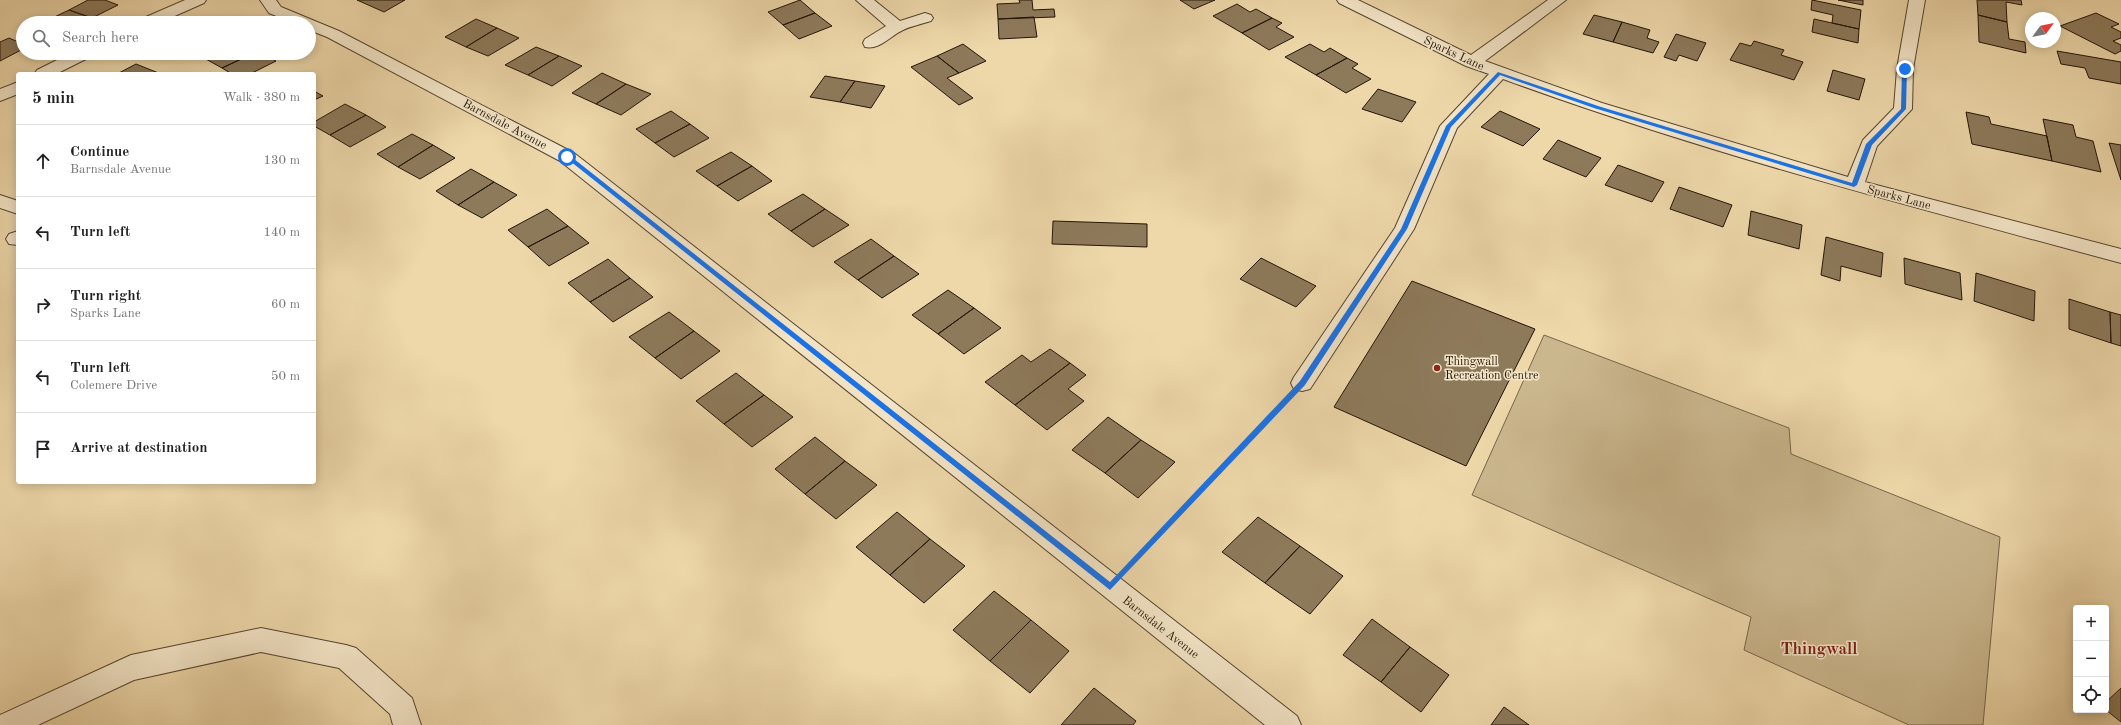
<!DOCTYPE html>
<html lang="en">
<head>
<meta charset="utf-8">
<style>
	:root { --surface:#fff; --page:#f6f6f6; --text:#222; --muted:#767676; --line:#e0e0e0 }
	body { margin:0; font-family:"Old Standard TT",serif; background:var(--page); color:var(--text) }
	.controls { position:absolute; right:12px; bottom:12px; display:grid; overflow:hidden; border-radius:4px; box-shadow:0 2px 10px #0003 }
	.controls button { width:36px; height:36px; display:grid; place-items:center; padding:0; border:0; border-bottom:1px solid var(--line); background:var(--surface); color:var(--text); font:20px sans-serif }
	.compass { position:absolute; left:2025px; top:12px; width:36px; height:36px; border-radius:50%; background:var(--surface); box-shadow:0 2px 10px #0003; rotate:57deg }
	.stop { position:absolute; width:12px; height:12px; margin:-9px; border:3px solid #1a73e8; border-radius:50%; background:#fff }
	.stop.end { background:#1a73e8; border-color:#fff; box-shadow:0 1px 4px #0008 }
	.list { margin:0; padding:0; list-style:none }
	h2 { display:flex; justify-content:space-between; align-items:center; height:52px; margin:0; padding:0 16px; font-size:17px }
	h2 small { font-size:13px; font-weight:400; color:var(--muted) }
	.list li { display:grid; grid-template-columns:26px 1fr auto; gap:12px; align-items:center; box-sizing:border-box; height:72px; padding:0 16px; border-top:1px solid var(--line) }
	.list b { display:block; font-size:15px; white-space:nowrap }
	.list p { margin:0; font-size:13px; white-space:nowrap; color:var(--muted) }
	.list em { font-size:13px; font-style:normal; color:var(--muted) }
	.icon { flex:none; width:22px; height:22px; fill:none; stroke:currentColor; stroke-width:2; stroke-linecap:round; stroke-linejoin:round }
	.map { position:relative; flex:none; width:2121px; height:725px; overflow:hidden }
	.search { position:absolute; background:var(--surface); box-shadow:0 2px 10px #0003; left:16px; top:16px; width:300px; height:44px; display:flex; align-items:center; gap:10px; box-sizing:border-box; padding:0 14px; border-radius:22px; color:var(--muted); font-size:15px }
	.panel { position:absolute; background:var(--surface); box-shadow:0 2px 10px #0003; left:16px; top:72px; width:300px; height:412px; border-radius:4px }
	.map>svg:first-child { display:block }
	.green { fill:#cbb78e; stroke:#77664a }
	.building { fill:#8d7a5b; stroke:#231406 }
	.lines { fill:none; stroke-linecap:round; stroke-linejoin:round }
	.minor-casing { stroke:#56452f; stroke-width:2 }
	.path { stroke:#231406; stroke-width:3; stroke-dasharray:1 2; stroke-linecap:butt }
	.minor { fill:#f4e6c8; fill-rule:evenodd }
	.route { fill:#1a73e8 }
	.poi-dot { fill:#8f2418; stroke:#f4e6c8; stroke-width:1.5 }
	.labels { text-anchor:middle; stroke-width:3; stroke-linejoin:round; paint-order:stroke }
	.street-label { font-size:12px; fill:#231406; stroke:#f4e6c8 }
	.poi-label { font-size:12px; fill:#231406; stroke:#f4e6c8; text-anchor:start }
	.near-quarter-label { font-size:17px; font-weight:bold; fill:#7a1f14; stroke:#f4e6c8 }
</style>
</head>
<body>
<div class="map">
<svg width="2121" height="725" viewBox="0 0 2121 725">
	<rect width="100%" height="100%" fill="#eed8aa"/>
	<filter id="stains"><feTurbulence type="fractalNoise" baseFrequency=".005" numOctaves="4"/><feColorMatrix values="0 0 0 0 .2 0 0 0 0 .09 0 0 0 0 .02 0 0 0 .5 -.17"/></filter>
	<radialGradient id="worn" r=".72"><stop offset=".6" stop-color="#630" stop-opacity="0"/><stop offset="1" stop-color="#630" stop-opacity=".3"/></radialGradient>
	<!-- green -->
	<path class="green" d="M1544 335 1789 428 1791 454 2000 537 1983 725H1909L1744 650 1751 617 1472 495Z"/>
	<!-- building -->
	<path class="building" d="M88 0H105L118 5 92 18 69 10Z
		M357 0H405L384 12Z
		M800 0 815 13 783 25 768 12Z
		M1019 0H1032L1033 10 1054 9 1055 17 998 19 997 4 1020 3Z
		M1180 0H1215L1194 9Z
		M1812 0 1861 10 1859 29 1832 23 1833 15 1811 10Z
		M1838 0H1863V5Z
		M1977 0H2021L2022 5 2006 2 2007 22 1978 15Z
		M1237 4 1250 12 1256 9 1272 18 1242 33 1213 16Z
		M69 10 92 18 83 23H42Z
		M815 13 832 26 799 39 783 25Z
		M2096 13 2119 24 2111 27 2121 32V38L2113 41 2121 45V51L2115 54 2060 26Z
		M1594 15 1622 22 1613 42 1583 34Z
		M1978 15 2007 22 2009 39 2025 42 2026 53 1979 42Z
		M1034 17 1037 37 999 39 998 19Z
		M1272 18 1282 23 1276 27 1294 37 1269 50 1242 33Z
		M476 19 497 28 466 47 445 37Z
		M1814 19 1859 29 1858 43 1812 32Z
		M1622 22 1650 30 1647 38 1659 42 1653 53 1613 42Z
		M497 28 519 38 488 56 466 47Z
		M1676 34 1706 43 1697 61 1679 55 1676 61 1664 57Z
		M9 38 23 44V49L0 61V42Z
		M1754 41 1784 50 1781 55 1803 62 1794 80 1730 60 1740 43 1751 46Z
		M963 44 986 61 959 73 937 56Z
		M1310 44 1324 52 1330 48 1347 58 1316 75 1285 57Z
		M536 47 559 56 528 75 505 65Z
		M2057 51 2121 62V84L2089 78 2085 68 2061 64Z
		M216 53H254L222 68 204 58Z
		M254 53H261L276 61 250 74H232L222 68Z
		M559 56 582 66 552 86 528 75Z
		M937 56 959 73 947 78 973 98 959 105 911 67Z
		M1347 58 1358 64 1352 68 1371 79 1346 93 1316 75Z
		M136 64 161 74H117Z
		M1833 70 1865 79 1859 100 1827 91Z
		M602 73 626 84 596 104 572 93Z
		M825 76 855 81 840 102 810 97Z
		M855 81 885 86 871 108 840 102Z
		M626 84 651 94 621 115 596 104Z
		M1378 89 1416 102 1402 122 1362 109Z
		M314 91 323 96 314 100Z
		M345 104 366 115 330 135 314 126V122Z
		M671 111 690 124 655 143 636 129Z
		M1500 111 1540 129 1523 146 1481 127Z
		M1966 112 1989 117 1991 124 2047 136 2052 161 1972 144Z
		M366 115 386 127 350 147 330 135Z
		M2043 119 2073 125 2076 137 2093 141 2101 172 2052 161Z
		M690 124 709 138 674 157 655 143Z
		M412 134 433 145 398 167 377 154Z
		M1558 140 1601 158 1586 177 1543 159Z
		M2109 143 2121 145V180Z
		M433 145 455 158 420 179 398 167Z
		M731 152 752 166 717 186 696 171Z
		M1618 165 1664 182 1652 202 1605 185Z
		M752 166 772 181 738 201 717 186Z
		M471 169 494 182 458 205 436 191Z
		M494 182 517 195 482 218 458 205Z
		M1679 187 1732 205 1723 227 1670 209Z
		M803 194 825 209 791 231 768 214Z
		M547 209 568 226 528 247 508 230Z
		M825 209 849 225 813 247 791 231Z
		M1751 211 1802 225 1799 249 1748 235Z
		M1053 221 1147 224V247L1052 244Z
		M568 226 589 243 549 266 528 247Z
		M1826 237 1883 253 1881 277 1841 266 1840 281 1821 275Z
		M871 239 894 256 858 280 834 262Z
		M894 256 919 274 882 298 858 280Z
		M1261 258 1316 286 1296 307 1240 279Z
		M1904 258 1960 273 1962 300 1905 284Z
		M608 259 630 278 590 302 568 283Z
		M1976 273 2035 291 2034 321 1974 301Z
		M630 278 653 297 613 322 590 302Z
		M1412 281 1535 329 1466 466 1334 407Z
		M948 290 974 308 938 334 912 315Z
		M2069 299 2110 312 2111 343 2069 329Z
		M974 308 1001 328 964 354 938 334Z
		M669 312 694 331 655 358 629 337Z
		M2110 312 2121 315V346L2111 343Z
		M694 331 720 351 681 379 655 358Z
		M1050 349 1070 363 1015 405 985 382 1022 355 1031 362Z
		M1070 363 1086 375 1068 389 1084 401 1047 430 1015 405Z
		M736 373 764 395 724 424 696 401Z
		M764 395 793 417 752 447 724 424Z
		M1108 417 1141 440 1105 473 1072 450Z
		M815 437 845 461 805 494 775 469Z
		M1141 440 1175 462 1138 498 1105 473Z
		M845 461 877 485 836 519 805 494Z
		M897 512 930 539 890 575 856 547Z
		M1258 517 1300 546 1265 583 1222 552Z
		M930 539 965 566 924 603 890 575Z
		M1300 546 1343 576 1310 614 1265 583Z
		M994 591 1031 620 990 661 953 630Z
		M1372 619 1410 647 1381 682 1343 655Z
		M1031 620 1069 651 1030 693 990 661Z
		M1410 647 1449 675 1421 712 1381 682Z
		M1094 688 1136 721 1133 725H1061Z
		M2121 688V722L2106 710V702Z
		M1504 707 1529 725H1491Z"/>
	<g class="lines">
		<defs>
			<path id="minor" d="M185 0H206L204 3 159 23H137L139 20Z
				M260 0H276L281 7 339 31 574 153 1297 716 1301 725H1265L560 161 327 37 309 30V23H293L269 13Z
				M856 0H874L900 21 925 13 931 15 933 18 931 21C922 24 911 26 903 30 890 36 880 50 865 47L863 43 865 39 886 26Z
				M1337 0H1358L1471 55 1548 0H1566L1485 61 1602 103 1848 177 1863 140 1894 108 1897 69 1909 0H1925L1913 69 1912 109 1877 146 1865 182 2121 249V263C1913 207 1705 153 1503 79L1457 128 1414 229 1310 389 1302 391 1294 389 1291 383 1294 377 1395 228 1440 126 1489 74 1466 66 1339 3Z
				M71 53H92L90 57 56 74H34L37 70Z
				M18 82V94L0 101V89Z
				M0 195 18 201V214L0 208Z
				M18 231V245L9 244 6 239 9 234Z
				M261 628 346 645 356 648 412 698 421 725H393L390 714 339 668 261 652 134 680 38 725H0V715L131 655Z"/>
		</defs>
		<!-- minor casing -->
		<use href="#minor" class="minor-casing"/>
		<!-- path -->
		<path class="path" d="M1135 560 1281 405"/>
		<!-- minor -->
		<use href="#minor" class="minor"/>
	</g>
	<!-- route -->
	<path class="route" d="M1905 68 1907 69 1906 109 1872 145 1857 185 1854 187 1594 108 1500 75 1451 127 1407 229 1305 385 1110 590 565 157 569 155 1110 582 1300 381 1401 229 1446 126 1498 72 1598 106 1852 183 1866 144 1901 109 1902 69Z"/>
	<!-- markers -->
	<circle class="poi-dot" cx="1437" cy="368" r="4"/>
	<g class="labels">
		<!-- street labels -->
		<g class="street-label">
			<text transform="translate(1454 53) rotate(25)" y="4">Sparks Lane</text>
			<text transform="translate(505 124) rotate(28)" y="4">Barnsdale Avenue</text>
			<text transform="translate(1899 197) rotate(15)" y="4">Sparks Lane</text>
			<text transform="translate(1161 627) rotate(38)" y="4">Barnsdale Avenue</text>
		</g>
		<!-- poi labels -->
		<g class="poi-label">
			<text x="1445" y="365">Thingwall<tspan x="1445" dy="14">Recreation Centre</tspan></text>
		</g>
		<!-- near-quarter labels -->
		<g class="near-quarter-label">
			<text x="1819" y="654">Thingwall</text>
		</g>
	</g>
	<rect width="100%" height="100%" filter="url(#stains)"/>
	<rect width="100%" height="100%" fill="url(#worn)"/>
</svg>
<div class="controls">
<button>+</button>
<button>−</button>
<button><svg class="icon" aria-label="locate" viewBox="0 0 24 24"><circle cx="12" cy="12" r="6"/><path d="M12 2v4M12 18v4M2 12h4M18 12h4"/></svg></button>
</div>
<svg class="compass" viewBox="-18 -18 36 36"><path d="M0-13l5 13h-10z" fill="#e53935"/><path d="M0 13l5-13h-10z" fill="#767676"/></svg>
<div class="stop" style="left:567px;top:157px"></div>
<div class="stop end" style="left:1905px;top:69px"></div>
<div class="search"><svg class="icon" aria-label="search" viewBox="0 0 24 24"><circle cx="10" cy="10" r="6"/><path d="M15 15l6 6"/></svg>Search here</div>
<section class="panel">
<h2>5 min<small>Walk · 380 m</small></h2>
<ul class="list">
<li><svg class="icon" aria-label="ahead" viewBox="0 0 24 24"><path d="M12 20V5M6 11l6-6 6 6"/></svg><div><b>Continue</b><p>Barnsdale Avenue</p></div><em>130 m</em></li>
<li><svg class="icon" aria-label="left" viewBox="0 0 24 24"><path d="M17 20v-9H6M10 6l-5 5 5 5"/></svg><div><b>Turn left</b></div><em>140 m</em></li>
<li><svg class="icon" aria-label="right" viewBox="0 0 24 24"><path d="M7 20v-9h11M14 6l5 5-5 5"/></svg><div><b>Turn right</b><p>Sparks Lane</p></div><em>60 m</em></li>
<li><svg class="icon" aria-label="left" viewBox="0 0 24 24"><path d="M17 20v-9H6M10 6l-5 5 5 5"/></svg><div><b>Turn left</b><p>Colemere Drive</p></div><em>50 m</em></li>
<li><svg class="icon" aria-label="arrive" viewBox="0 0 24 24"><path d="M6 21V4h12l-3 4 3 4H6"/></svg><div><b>Arrive at destination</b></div></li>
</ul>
</section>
</div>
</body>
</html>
